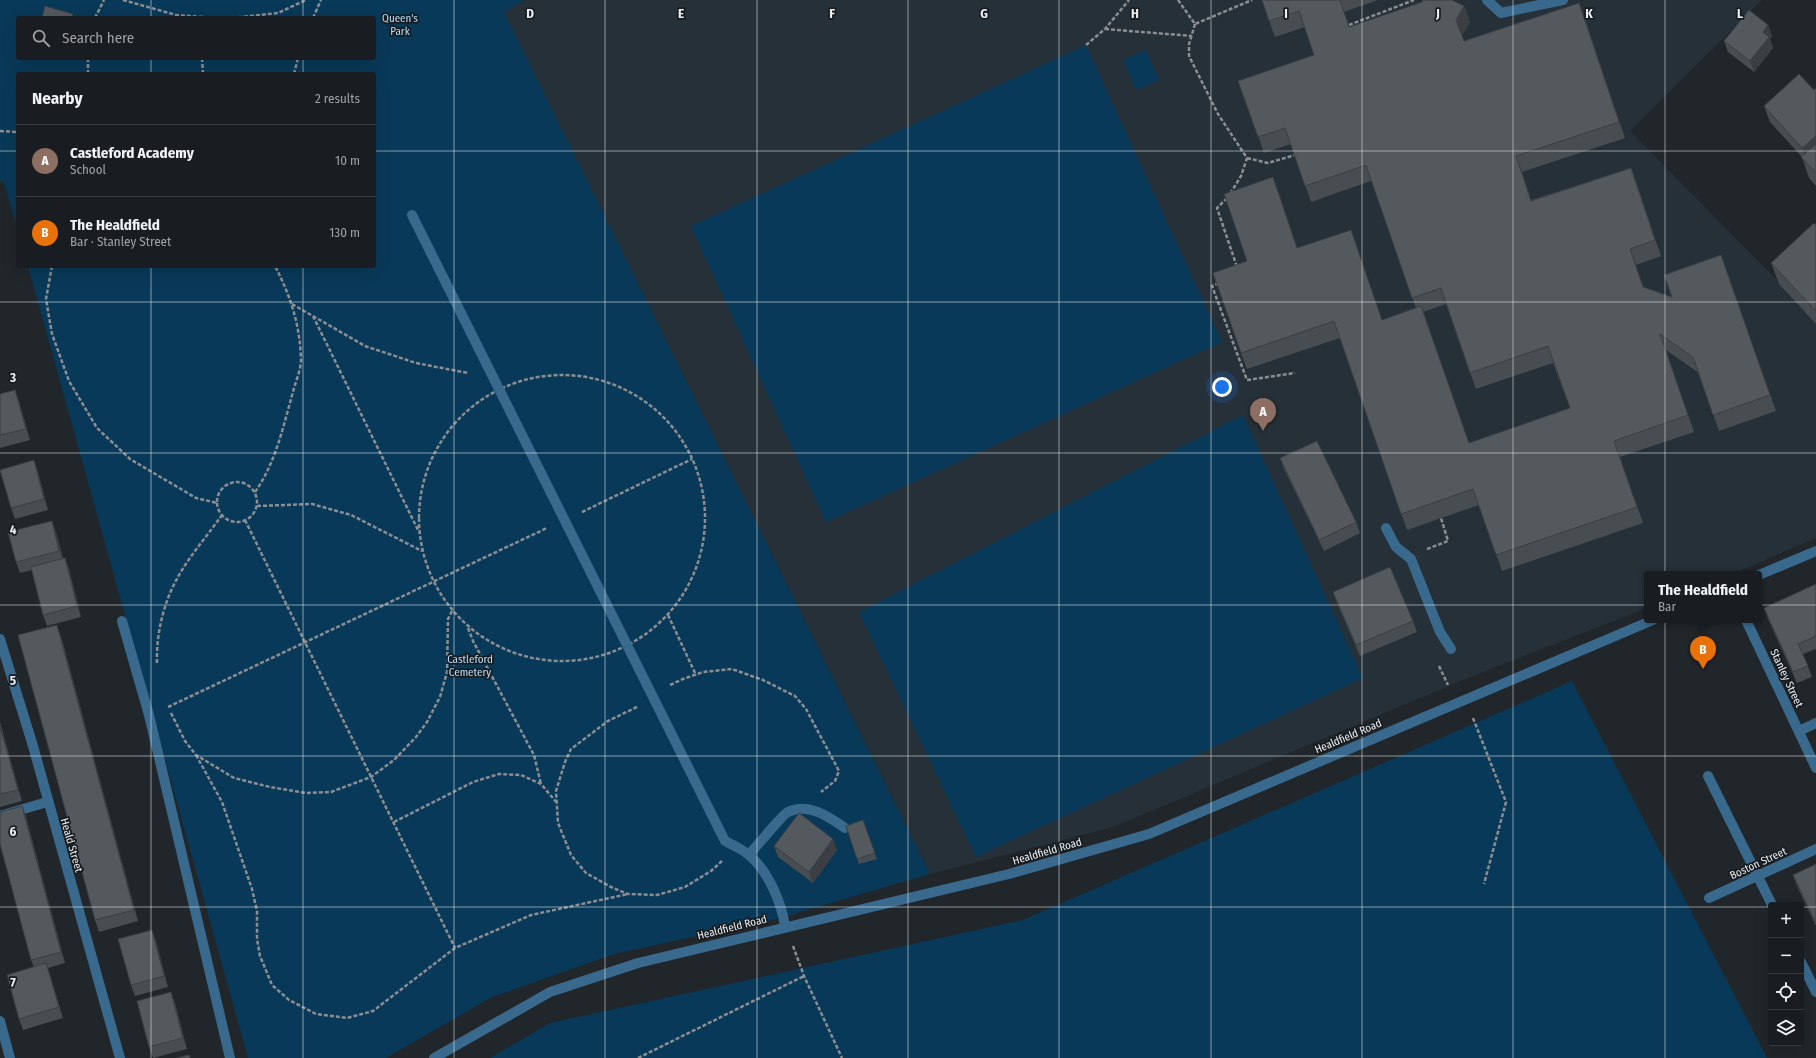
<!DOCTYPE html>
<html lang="en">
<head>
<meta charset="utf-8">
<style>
	:root { --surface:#191c20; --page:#26292d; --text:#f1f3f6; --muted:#9fa1a5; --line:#373a3e; --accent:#7c3aed }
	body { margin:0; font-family:"Fira Sans Condensed",sans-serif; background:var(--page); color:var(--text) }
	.controls { position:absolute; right:12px; bottom:12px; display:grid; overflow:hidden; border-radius:4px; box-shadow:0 4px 16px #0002 }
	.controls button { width:36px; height:36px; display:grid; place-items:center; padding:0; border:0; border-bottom:1px solid var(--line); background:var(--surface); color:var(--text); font:20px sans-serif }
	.you { position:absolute; left:1222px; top:387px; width:14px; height:14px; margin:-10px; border:3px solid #fff; border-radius:50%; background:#1a73e8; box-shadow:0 0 0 6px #1a73e833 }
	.badge { display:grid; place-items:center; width:26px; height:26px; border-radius:50%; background:var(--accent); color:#fff; font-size:13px; font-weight:700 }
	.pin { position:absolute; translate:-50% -33px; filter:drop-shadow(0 1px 2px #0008) }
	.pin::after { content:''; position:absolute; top:21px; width:14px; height:12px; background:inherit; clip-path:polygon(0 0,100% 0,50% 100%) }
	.popup { position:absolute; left:1644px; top:571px; width:118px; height:52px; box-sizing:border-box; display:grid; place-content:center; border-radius:4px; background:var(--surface); filter:drop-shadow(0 1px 3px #0005); font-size:13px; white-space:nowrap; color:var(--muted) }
	.popup b { font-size:15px; color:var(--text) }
	.popup::after { content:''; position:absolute; left:50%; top:100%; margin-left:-8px; border:8px solid transparent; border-top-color:var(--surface) }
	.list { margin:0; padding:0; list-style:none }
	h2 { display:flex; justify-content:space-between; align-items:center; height:52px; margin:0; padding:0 16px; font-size:17px }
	h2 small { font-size:13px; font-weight:400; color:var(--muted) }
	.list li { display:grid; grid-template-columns:26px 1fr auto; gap:12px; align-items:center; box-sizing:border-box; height:72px; padding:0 16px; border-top:1px solid var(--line) }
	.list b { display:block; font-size:15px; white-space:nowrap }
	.list p { margin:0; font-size:13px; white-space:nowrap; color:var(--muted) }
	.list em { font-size:13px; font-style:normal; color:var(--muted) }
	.icon { flex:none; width:22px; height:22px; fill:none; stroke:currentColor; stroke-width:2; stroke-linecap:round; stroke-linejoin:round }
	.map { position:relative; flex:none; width:1816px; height:1058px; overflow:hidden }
	.search { position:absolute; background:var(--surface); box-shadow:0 4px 16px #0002; left:16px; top:16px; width:360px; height:44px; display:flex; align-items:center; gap:10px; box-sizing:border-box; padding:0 14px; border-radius:4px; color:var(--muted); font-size:15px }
	.panel { position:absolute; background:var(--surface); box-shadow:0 4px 16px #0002; left:16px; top:72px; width:360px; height:196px; border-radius:4px }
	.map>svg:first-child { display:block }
	.built { fill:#263038 }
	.green { fill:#093958; fill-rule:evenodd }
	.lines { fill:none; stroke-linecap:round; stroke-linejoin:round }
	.path { stroke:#8b8e92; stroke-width:2.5; stroke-dasharray:4 2; stroke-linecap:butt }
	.minor { stroke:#396a8e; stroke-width:10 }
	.wall { fill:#484d51; fill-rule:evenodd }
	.shaded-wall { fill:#3b3e42 }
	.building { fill:#54595e; stroke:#3b3e42 }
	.grid { fill:none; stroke:#ebeef1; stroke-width:1; stroke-opacity:0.55 }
	.labels { text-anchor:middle; stroke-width:3.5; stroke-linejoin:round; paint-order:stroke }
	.park-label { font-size:11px; fill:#b9dffe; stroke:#171c20 }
	.street-label { font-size:11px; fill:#ebeef1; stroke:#171c20 }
	.grid-label { font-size:13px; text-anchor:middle; font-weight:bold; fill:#ebeef1; stroke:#171c20; stroke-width:3.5; stroke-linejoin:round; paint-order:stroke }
</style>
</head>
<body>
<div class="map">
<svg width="1816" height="1058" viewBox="0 0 1816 1058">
	<rect width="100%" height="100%" fill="#21262a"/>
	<!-- built -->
	<path class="built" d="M524 0H1762L1630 131 1776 279 1816 324V538L1732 574H1647V608L1468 678 1113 827 930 874 503 11Z"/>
	<!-- green -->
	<path class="green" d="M0 0H524L504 12 930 874 776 919 614 954 490 998 386 1058H248L28 266H374V74H18V231L4 182H0ZM18 18H374V58H18Z
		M1086 45 1222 342 826 522 691 226Z
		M1146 50 1159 80 1136 90 1123 60Z
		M1243 415 1363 678 976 857 859 612Z
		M1572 681 1767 1058H490L550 1023 1023 920Z"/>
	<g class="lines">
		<!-- path -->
		<path class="path" d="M123 0 176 15 214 18
			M1178 0 1195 24 1252 0
			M95 18 104 0
			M232 18 278 13 306 0
			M313 18 321 0
			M1195 24 1189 44V56L1218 114 1247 158 1241 176 1230 194
			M1349 25 1414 0
			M1105 29 1192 36
			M1086 45 1105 29 1129 0
			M202 58 203 74
			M88 74V58
			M294 74 298 58
			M0 131 18 132
			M1247 158 1268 163 1295 155
			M1227 198 1217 208 1237 267
			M52 266 46 299 52 334 69 381 97 428 130 459 196 498 217 503
			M1219 283 1212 286 1247 380 1295 373
			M292 304 365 346 416 363 468 373
			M313 316 419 532
			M419 518a143 143 0 1 1 286 0a143 143 0 1 1-286 0Z
			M217 502a20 20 0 1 1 40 0a20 20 0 1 1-40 0Z
			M255 492C276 462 283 427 293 392 295 383 301 370 301 360 300 325 291 297 275 266
			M257 506 312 504 351 515 422 551
			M582 512 692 459
			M245 520 455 948
			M1427 549 1448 541 1441 518
			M668 615 696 675
			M468 628 473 641 534 755 541 784
			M157 663C156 633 164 601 179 575 191 554 208 535 222 515
			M1439 666 1448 685
			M670 685 683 679 703 672 732 669 763 680 795 696 806 709 839 771 835 781 821 792
			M168 707 547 528
			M637 707 608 721 571 749 565 762 556 791 558 823 571 855 586 873 611 887 628 894 657 895 685 887 711 871 722 861
			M171 713 185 741 196 755 234 778 270 787 306 793 331 792 371 777 394 760 416 737 427 722 440 697 447 672 448 619 453 609
			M1473 718 1506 802 1484 884
			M196 755 222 802 252 889 257 911V939L260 956 272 985 289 1000 316 1014 347 1018 373 1011 455 948 531 915 628 894
			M394 822 473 782 499 774 521 775 541 784 557 803
			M793 946 804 976 842 1058
			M638 1058 804 976"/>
		<!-- minor -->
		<path class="minor" d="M1487 0 1501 13 1563 0
			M412 215 725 841C733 845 742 849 749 855 768 871 782 903 785 927
			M1386 528 1396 547 1411 559 1440 632 1451 649
			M1759 575 1816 551
			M1746 620 1816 768
			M122 621 149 715 230 1058
			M0 639 33 746 120 1058
			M1799 731 1816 723
			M1708 776 1772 905
			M0 816 47 802
			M749 855C755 848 783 814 788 812 809 802 829 817 845 828
			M1709 898 1816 849
			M1801 962 1816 992
			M0 1021 10 1058
			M434 1058 550 992 638 963 1009 874 1149 834 1653 620"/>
	</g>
	<!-- wall -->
	<path class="wall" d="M1262 0H1378L1344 12 1350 27 1464 6 1470 22 1462 36 1464 41 1585 19 1625 138 1522 172 1531 200 1631 168 1661 256 1636 265 1644 288 1672 297 1721 255 1776 411 1719 431 1699 373 1666 350 1694 432 1620 457 1643 523 1502 571 1479 505 1407 530 1340 338 1247 369 1241 353 1247 261 1279 193 1297 248 1382 320 1416 308 1371 181 1311 202 1291 144 1264 153 1238 81 1314 55 1305 27 1275 37ZM1446 304 1476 389 1553 363 1570 408 1469 443 1423 312Z
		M1768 25 1772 36 1770 39 1773 48 1754 72 1728 52 1724 41Z
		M1816 88V186L1809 178 1802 157 1770 122 1764 106 1814 90Z
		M1816 225V324L1779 284 1771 263Z
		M0 394 19 401 30 440 0 448Z
		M1280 458 1356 522 1360 533 1324 551 1284 469Z
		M34 460 38 472 48 510 15 519 11 508Z
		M56 532 63 558 69 569 81 617 47 626 43 615 32 570 20 573 16 562Z
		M1816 584V649L1803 654 1812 677 1797 683 1768 619 1764 608Z
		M1333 592 1413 621 1417 632 1360 656 1337 603Z
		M61 636 138 921 99 932 95 920Z
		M0 722 22 801 0 807Z
		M22 806 26 817 65 963 48 968 63 1018 23 1030 19 1019 34 967 31 960Z
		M863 820 877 859 859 864 846 826Z
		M774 846 837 850 813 883 778 857Z
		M1816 864V926L1797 886 1793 875Z
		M152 930 156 941 168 987 135 996 131 985Z
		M171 992 175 1003 187 1049 153 1058 149 1047Z"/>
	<!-- shaded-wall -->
	<path class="shaded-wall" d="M1579 3 1585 19 1625 138 1619 122Z
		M1464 6 1470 22 1462 36 1469 57 1456 20Z
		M1768 25 1772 36 1770 39 1773 48 1754 72 1750 61 1763 32Z
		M1816 136V157L1808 164 1802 148Z
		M1516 156 1522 172 1537 217 1531 201Z
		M1631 168 1637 184 1661 256 1655 240Z
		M1630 249 1636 265 1649 304 1643 287Z
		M15 390 19 401 30 440 26 429Z
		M34 460 38 472 48 510 44 499Z
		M52 521 56 532 63 562 59 551Z
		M65 558 69 569 81 617 77 606Z
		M57 625 61 636 138 921 134 910Z
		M0 722 22 801 18 790 0 726Z
		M22 806 26 817 65 963 61 952Z
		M833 839 837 850 813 883 809 872Z
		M152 930 156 941 168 987 164 976Z
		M46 963 50 975 63 1018 59 1007Z
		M171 992 175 1003 187 1049 183 1038Z"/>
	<!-- building -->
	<path class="building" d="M1262 0H1340L1349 27 1422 2 1423 0H1452L1464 6 1456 20 1464 41 1579 3 1619 122 1516 156 1531 201 1631 168 1655 240 1630 249 1643 287 1672 297 1664 275 1721 255 1770 395 1713 415 1693 357 1660 334 1688 415 1614 441 1637 507 1496 555 1473 489 1401 514 1334 321 1241 353 1213 273 1247 261 1224 194 1273 177 1297 248 1351 230 1382 320 1421 306 1469 443 1570 408 1548 346 1470 373 1441 288 1412 298 1366 165 1305 186 1285 128 1258 137 1238 81 1314 55 1299 11 1269 21Z
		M45 6 73 14 72 18H42Z
		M1749 10 1768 25 1763 32 1769 37 1750 61 1724 41Z
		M1799 74 1814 90 1816 88V136L1802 148 1764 106Z
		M1816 144V173L1801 157Z
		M1814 223 1816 225V311L1771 263Z
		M15 390 26 429 0 435V394Z
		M1317 441 1356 522 1319 540 1280 458Z
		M34 460 44 499 11 508 0 470Z
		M52 521 59 551 16 562 8 532Z
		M65 558 77 606 43 615 31 567Z
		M1390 567 1413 621 1356 645 1333 592Z
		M1816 584V636L1798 644 1808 666 1793 672 1764 608Z
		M57 625 134 910 95 920 18 635Z
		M0 726 18 790 0 794Z
		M22 806 61 952 31 960 0 844V812Z
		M799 813 833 839 809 872 774 846Z
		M863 820 875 853 857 859 846 826Z
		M1816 864V923L1793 875Z
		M152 930 164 976 131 985 118 939Z
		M46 963 59 1007 19 1019 7 975Z
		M171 992 183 1038 149 1047 137 1001Z
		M189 1055 190 1058H176Z"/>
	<!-- grid -->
	<path class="grid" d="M151 0V18M303 0V18M454 0V1058M605 0V1058M757 0V1058M908 0V1058M1059 0V1058M1211 0V1058M1362 0V1058M1513 0V1058M1665 0V1058M151 58V74M303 58V74M0 151H18M374 151H1816M151 266V1058M303 266V1058M0 302H1816M0 453H1816M0 605H1816M0 756H1816M0 907H1771M1801 907H1816"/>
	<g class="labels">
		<!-- park labels -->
		<g class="park-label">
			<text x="400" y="22">Queen's<tspan x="400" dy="13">Park</tspan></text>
			<text x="470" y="663">Castleford<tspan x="470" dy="13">Cemetery</tspan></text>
		</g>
		<!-- street labels -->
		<g class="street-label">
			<text transform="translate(1787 678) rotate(65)" y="4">Stanley Street</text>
			<text transform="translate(1348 736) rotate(-23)" y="4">Healdfield Road</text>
			<text transform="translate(72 845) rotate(74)" y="4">Heald Street</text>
			<text transform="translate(1047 851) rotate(-16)" y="4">Healdfield Road</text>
			<text transform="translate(1758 863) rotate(-25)" y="4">Boston Street</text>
			<text transform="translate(732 927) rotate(-14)" y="4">Healdfield Road</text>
		</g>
	</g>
	<g class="grid-label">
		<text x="530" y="18">D</text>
		<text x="681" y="18">E</text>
		<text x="832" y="18">F</text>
		<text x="984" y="18">G</text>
		<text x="1135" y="18">H</text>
		<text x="1286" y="18">I</text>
		<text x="1438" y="18">J</text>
		<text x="1589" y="18">K</text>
		<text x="1740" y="18">L</text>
		<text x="13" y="382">3</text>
		<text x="13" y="534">4</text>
		<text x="13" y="685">5</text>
		<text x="13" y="836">6</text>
		<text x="13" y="987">7</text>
	</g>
</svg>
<div class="controls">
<button>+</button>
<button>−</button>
<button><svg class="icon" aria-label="locate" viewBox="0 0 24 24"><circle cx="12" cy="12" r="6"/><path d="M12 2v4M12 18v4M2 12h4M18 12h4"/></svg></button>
<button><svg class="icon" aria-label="layers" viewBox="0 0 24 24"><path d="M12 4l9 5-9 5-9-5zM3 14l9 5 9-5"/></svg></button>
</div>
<div class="you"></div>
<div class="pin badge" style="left:1263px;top:431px;background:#8d6e63">A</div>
<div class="pin badge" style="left:1703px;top:669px;background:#e8710a">B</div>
<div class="popup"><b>The Healdfield</b>Bar</div>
<div class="search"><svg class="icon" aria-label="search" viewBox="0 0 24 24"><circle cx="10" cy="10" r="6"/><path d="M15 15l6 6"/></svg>Search here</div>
<section class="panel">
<h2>Nearby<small>2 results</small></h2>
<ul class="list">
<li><span class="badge" style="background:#8d6e63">A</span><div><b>Castleford Academy</b><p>School</p></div><em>10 m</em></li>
<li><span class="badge" style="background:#e8710a">B</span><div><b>The Healdfield</b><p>Bar · Stanley Street</p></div><em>130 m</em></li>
</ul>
</section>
</div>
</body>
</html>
